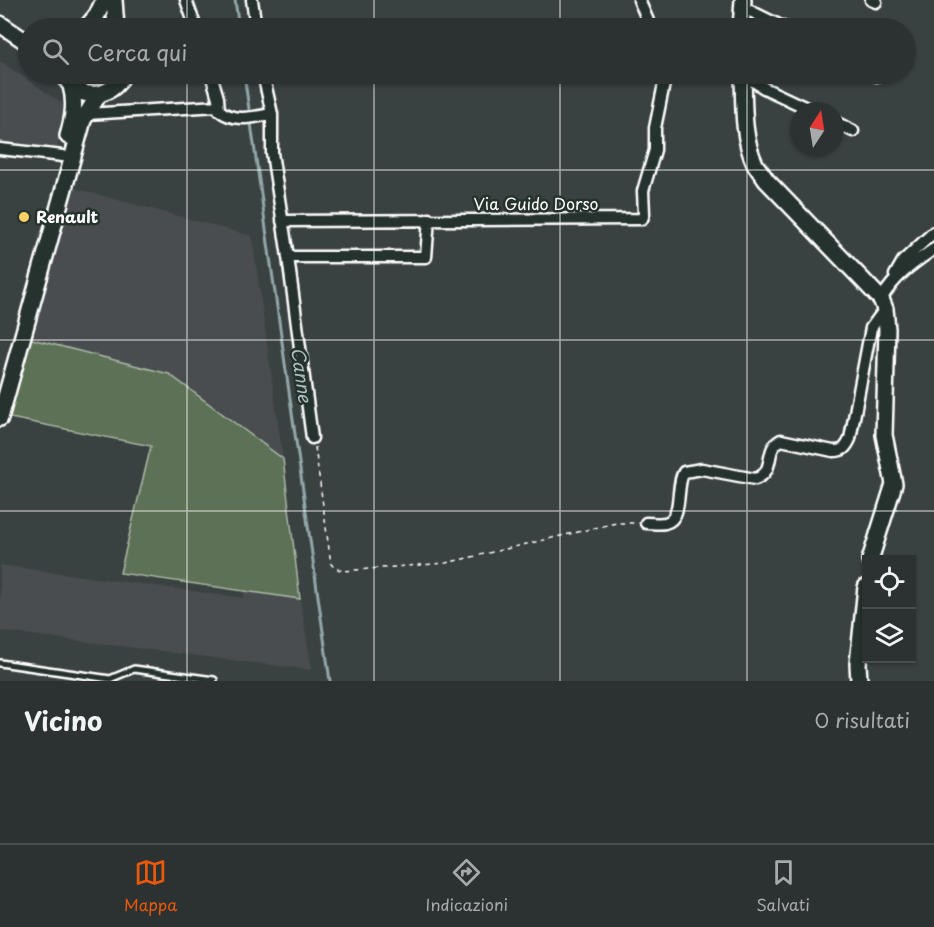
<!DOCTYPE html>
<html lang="it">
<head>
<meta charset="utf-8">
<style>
	:root { --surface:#2c3231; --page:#383e3d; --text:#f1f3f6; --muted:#a6aaab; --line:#484d4d; --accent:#ea580c }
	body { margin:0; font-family:"Playpen Sans",sans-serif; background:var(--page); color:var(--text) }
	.controls { position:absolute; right:18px; bottom:18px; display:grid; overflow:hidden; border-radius:0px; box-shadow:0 2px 4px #0004 }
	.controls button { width:54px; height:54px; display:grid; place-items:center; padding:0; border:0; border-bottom:2px solid var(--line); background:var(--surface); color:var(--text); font:30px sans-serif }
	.compass { position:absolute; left:790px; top:102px; width:54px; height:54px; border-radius:50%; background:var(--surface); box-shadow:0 2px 4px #0004; rotate:12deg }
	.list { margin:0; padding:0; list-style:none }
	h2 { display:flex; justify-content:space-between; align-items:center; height:78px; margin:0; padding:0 24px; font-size:26px }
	h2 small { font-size:20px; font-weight:400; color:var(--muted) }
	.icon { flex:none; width:33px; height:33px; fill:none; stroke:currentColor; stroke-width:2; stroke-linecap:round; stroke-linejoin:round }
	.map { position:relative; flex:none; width:934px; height:681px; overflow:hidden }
	.search { position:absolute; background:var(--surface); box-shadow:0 2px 4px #0004; left:18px; right:18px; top:18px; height:66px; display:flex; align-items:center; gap:15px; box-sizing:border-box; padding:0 21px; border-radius:33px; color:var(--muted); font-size:22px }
	.sheet { height:162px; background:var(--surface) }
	nav { display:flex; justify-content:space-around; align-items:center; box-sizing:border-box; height:84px; border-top:2px solid var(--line); background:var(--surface); font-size:16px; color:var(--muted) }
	nav a { display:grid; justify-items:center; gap:3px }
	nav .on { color:var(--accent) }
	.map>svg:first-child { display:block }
	.built { fill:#484d4f }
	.green { fill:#5b7155; stroke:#adb8aa; stroke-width:1.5 }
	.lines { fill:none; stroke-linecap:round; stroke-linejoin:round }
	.stream { stroke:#93a7aa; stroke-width:3 }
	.lane-casing { stroke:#fff; stroke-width:10 }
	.street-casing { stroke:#fff; stroke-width:15 }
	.secondary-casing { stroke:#fff; stroke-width:20 }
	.path { stroke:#fff; stroke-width:1.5; stroke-dasharray:4.5 4.5; stroke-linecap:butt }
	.lane { stroke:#26332d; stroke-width:5 }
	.street { stroke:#26332d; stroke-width:10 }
	.secondary { stroke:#26332d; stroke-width:15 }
	.grid { fill:none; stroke:#fff; stroke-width:1.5; stroke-opacity:0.55 }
	.poi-dot { fill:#ffd166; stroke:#26332d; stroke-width:2 }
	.labels { text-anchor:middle; stroke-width:5; stroke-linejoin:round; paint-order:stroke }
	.street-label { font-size:16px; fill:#fff; stroke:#26332d }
	.poi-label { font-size:16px; font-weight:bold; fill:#fff; stroke:#26332d; text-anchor:start }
	.water-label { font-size:18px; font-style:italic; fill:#aebdbf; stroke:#26332d }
</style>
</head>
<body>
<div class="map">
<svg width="934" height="681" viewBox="0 0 934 681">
	<rect width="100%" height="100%" fill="#3a4241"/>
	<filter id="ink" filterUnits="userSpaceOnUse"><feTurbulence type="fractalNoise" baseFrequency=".0167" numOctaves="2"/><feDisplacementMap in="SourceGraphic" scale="12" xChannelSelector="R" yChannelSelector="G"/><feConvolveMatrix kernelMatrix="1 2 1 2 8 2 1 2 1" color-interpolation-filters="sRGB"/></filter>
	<g filter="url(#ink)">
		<!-- built -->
		<path class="built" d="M0 61 63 104 64 122 57 150 0 144Z
			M70 187 252 236 283 459 169 374 28 338Z
			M0 565 243 598 245 590 300 599 312 670 0 631Z"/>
		<!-- green -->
		<path class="green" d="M28 338 169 374 283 459 300 599 120 573 151 446 5 417Z"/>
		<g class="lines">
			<!-- stream -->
			<path class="stream" d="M235 0 239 28
				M244 74 330 681"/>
			<defs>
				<path id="lane" d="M0 663 110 679 134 669 214 680"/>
				<path id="street" d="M186 0 196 28
					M252 0 256 28
					M639 0 651 28
					M871 0 876 2
					M742 7 785 28
					M211 74 218 98 219 110C234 123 254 117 272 114
					M263 74 272 114V153L288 257 312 438
					M743 74 764 88 813 111
					M873 74 877 76 883 74
					M87 114 218 106
					M835 122 853 131
					M0 149 63 156
					M282 221 642 219 644 214 643 191 655 150V128L666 74
					M288 257H426L429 219
					M895 275 903 261 934 232
					M881 299C896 275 911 265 934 249
					M646 523C652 523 659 524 665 523 684 519 675 485 684 472L702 469 755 479C777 472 763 449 781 440L833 451C843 451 846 448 850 439L871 328 885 309"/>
				<path id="secondary" d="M114 0 116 28
					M0 24 28 43
					M86 28 97 15 104 0
					M741 28 743 0
					M64 74C74 101 112 101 123 74
					M743 74C744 102 742 137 755 164 758 169 763 175 766 180L881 299 885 309 887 329 884 435 894 484 870 560
					M68 136C73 119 76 103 71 86
					M0 418 83 120 99 94
					M859 681 858 664 866 587"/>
			</defs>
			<!-- lane casing -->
			<use href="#lane" class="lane-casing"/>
			<!-- street casing -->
			<use href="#street" class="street-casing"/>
			<!-- secondary casing -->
			<use href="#secondary" class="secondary-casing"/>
			<!-- path -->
			<path class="path" d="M315 447 331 564 335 568 343 571 446 563 616 523H636"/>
			<!-- lane -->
			<use href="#lane" class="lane"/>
			<!-- street -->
			<use href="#street" class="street"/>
			<!-- secondary -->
			<use href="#secondary" class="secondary"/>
		</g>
	</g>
	<!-- grid -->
	<path class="grid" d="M187 0V28M374 0V28M560 0V28M747 0V28M187 74V681M374 74V681M560 74V681M747 74V681M0 170H934M0 340H934M0 511H934"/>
	<!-- markers -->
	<circle class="poi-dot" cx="24" cy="217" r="6"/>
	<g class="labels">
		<!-- street labels -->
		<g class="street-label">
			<text x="536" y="210">Via Guido Dorso</text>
		</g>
		<!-- poi labels -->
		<g class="poi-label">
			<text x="36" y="223">Renault</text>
		</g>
		<!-- water labels -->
		<g class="water-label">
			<text transform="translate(301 375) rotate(82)" y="6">Canne</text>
		</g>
	</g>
</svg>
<div class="controls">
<button><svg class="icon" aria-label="locate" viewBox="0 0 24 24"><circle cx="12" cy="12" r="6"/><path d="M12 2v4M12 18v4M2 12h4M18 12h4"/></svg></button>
<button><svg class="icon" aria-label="layers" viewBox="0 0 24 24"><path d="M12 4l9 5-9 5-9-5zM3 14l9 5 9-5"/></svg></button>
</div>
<svg class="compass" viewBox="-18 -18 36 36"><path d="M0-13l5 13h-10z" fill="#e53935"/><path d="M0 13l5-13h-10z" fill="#a6aaab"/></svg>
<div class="search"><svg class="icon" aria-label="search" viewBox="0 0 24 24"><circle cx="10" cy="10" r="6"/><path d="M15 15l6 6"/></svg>Cerca qui</div>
</div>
<section class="sheet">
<h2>Vicino<small>0 risultati</small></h2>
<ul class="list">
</ul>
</section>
<nav>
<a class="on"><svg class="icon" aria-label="map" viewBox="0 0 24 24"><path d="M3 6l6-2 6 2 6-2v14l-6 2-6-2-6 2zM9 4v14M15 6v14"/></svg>Mappa</a>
<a><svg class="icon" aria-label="directions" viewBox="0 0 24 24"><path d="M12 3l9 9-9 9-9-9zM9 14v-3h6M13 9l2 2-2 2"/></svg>Indicazioni</a>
<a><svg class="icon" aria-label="saved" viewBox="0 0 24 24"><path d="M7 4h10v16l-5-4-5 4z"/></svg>Salvati</a>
</nav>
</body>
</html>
